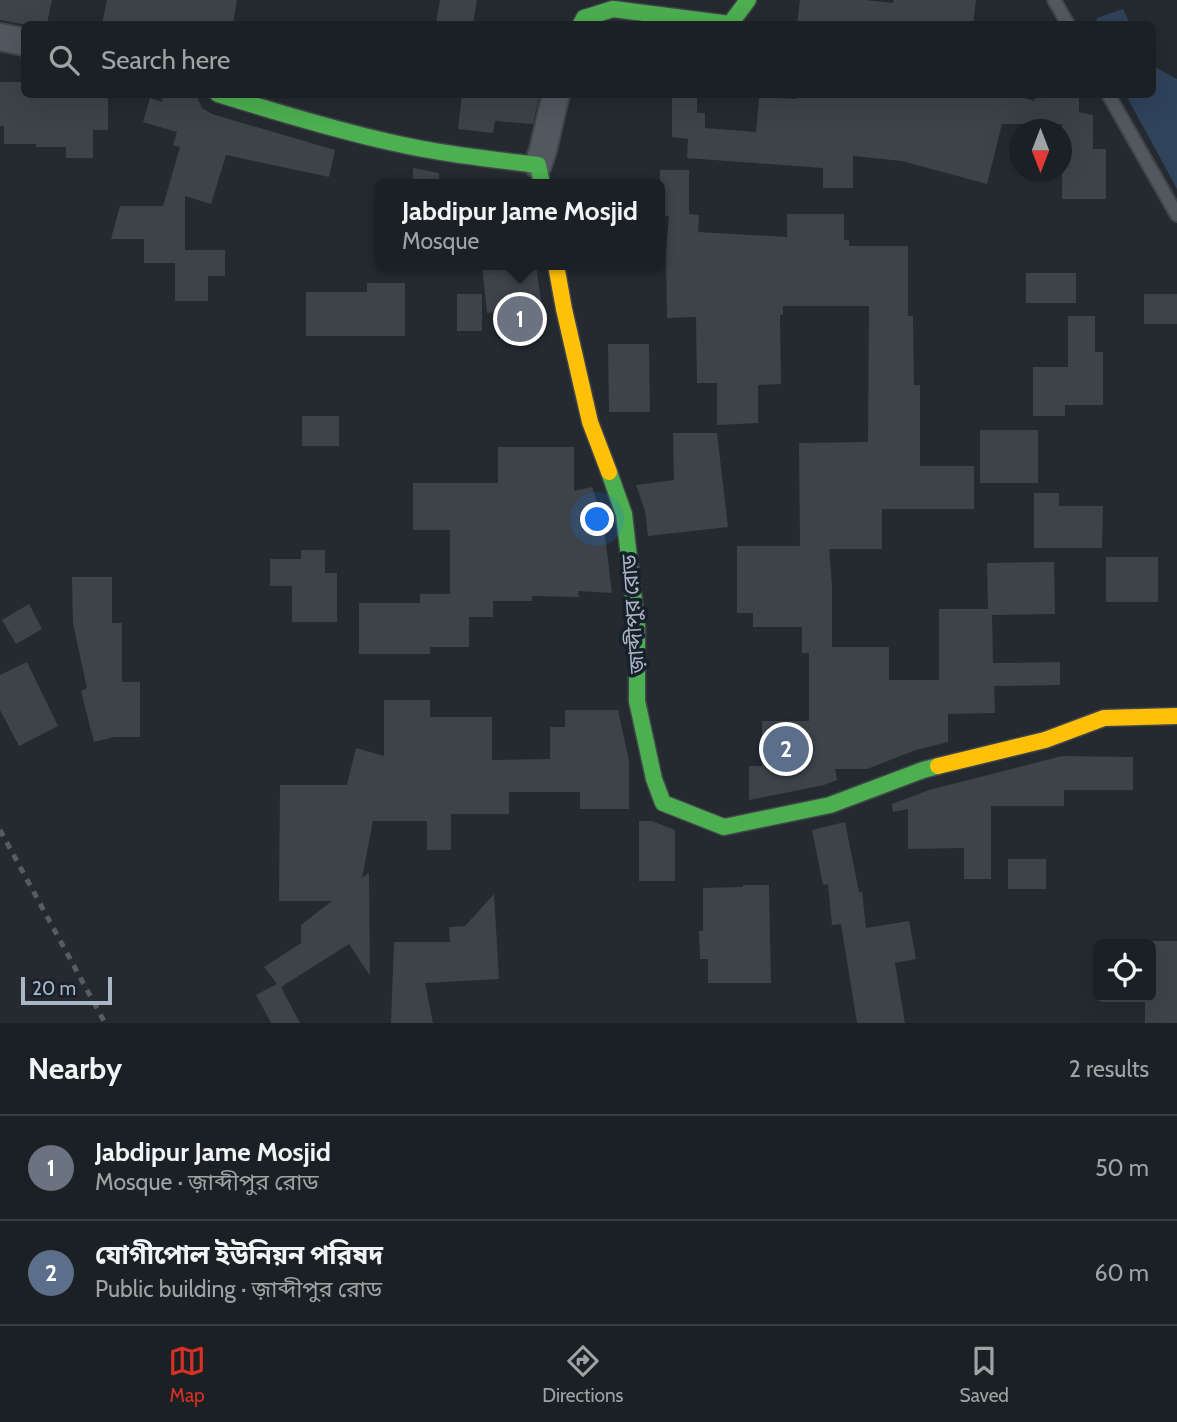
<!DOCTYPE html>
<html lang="en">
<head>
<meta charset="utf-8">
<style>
	:root { --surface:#1b2024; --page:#282d31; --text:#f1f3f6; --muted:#a0a3a6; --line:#393e41; --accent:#d93025 }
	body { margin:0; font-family:Cabin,"Noto Sans Bengali",sans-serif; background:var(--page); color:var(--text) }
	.controls { position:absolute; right:21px; bottom:21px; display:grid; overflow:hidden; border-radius:10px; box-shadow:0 7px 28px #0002 }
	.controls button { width:63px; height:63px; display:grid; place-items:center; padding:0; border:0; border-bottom:2px solid var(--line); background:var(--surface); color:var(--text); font:35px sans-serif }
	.compass { position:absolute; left:1009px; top:119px; width:63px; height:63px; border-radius:50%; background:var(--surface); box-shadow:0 7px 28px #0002; rotate:180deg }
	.scale { position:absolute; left:21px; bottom:18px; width:91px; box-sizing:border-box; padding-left:7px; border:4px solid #abb6c4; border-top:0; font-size:19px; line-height:24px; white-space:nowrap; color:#abb6c4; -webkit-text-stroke:5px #17202b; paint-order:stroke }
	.you { position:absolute; left:598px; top:520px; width:24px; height:24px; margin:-18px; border:5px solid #fff; border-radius:50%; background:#1a73e8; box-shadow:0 0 0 10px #1a73e833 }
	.badge { display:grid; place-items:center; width:46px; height:46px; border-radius:50%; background:var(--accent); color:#fff; font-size:23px; font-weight:700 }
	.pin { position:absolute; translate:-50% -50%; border:4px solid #fff; box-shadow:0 2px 7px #0006 }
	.popup { position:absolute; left:375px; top:179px; width:290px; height:91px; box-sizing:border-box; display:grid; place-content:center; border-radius:10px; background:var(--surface); filter:drop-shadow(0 2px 5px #0005); font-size:23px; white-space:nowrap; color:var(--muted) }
	.popup b { font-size:26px; color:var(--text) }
	.popup::after { content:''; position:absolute; left:50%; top:100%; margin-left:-14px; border:14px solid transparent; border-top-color:var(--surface) }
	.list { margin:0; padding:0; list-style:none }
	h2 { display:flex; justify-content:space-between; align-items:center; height:91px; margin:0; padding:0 28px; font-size:30px }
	h2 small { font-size:23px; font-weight:400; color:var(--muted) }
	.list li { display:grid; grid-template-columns:46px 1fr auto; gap:21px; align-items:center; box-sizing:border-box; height:105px; padding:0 28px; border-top:2px solid var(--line) }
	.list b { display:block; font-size:26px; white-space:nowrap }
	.list p { margin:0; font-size:23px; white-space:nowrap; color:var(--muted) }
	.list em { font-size:23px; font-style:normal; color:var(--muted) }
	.icon { flex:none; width:38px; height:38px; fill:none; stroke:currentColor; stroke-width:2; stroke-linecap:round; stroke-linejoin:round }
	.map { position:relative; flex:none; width:1177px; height:1023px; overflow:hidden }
	.search { position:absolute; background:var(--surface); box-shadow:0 7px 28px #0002; left:21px; right:21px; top:21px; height:77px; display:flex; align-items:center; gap:18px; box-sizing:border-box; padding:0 24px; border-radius:10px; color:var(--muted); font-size:26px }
	.sheet { height:301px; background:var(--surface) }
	nav { display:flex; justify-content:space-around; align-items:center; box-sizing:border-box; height:98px; border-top:2px solid var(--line); background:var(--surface); font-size:19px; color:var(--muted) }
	nav a { display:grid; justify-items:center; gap:4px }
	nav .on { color:var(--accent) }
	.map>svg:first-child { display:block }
	.water { fill:#2f435b }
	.building { fill:#3d4349 }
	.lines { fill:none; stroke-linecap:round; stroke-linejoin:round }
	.lane-casing { stroke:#40454a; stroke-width:16 }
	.street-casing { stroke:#40454a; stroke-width:30 }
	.fast-casing { stroke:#40454a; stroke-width:19 }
	.slow-casing { stroke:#40454a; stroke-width:19 }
	.lane { stroke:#525860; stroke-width:12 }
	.street { stroke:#525860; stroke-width:26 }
	.fast { stroke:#4caf50; stroke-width:16 }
	.slow { stroke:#ffc107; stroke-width:16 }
	.rail { stroke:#575c62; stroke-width:5; stroke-dasharray:7 7; stroke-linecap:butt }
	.labels { text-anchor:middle; stroke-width:7; stroke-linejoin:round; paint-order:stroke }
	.street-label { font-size:21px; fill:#abb6c4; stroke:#17202b }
</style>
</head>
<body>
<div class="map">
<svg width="1177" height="1023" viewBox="0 0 1177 1023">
	<rect width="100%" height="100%" fill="#242a30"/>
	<!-- water -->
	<path class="water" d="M1123 9 1130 24H1096L1097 18Z
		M1153 66 1177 79V189L1126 95 1152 94Z"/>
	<!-- building -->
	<path class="building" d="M0 0H52L47 24H22L0 20Z
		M107 0H237L233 24H102Z
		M440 0H477L473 24H436Z
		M800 0H865L893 3 894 0H976L973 24H797Z
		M0 82H24V94H108V130H93V158H66V147H36V144H4V126H0Z
		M163 94H198V99L202 108 212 114 335 150 329 177 226 155 211 204 185 196V250H225V276H208V301H175V263H144V239H111L120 206H163L180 147 173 145 177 132 143 122 150 98 162 102Z
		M462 94H540L533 124 495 121 493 133 458 129Z
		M672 94H697V113H705V128L756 132 759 97 796 99V94H1008L1035 101V94H1079V112L1093 115V149H1106V199H1062V124H1002L987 184 902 161 853 156V188H823V168L687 158 688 139 672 137Z
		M413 168 439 173V184H413Z
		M660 170H689V214L699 215 698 232 787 237V214H844V240H849V246H908V316H913L914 385H920V466H974V509H882V549H829L832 585V647H889V680H939V609H988L987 563 1054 562 1055 614 992 615 993 663 1060 662V685L994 686 995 713 948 714V742L916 750 867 769H835L837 780 824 785 749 800V766H762V721H809V653H802V627H753V613H737V546H800L799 443 868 442 869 306H783V315H780L781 384 758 385V423L717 425V383H697L696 317 667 318 666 253 669 216H660Z
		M482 265H536L542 307 487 313Z
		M1026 273H1076V303H1026Z
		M367 283H405V336H306V292H367Z
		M457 294H482V331H457Z
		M1144 294H1177V324H1144Z
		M1068 316H1095V352H1103V405H1065V416H1033V367H1068Z
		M608 344H649L650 412H609Z
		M302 416H339V446H302Z
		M980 430H1038V483H980Z
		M673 433H717L728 527 648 536 645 511 636 485 674 480Z
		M498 447H574V491L592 487 603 519 612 593 578 591 579 597 532 596V601H493V617H469V647H430V654H359V603H420V594H450V530H413V483H498Z
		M1034 493H1059V506H1103L1102 548H1034Z
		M301 550H325V573H337V622H292V586H270V559H301Z
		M1106 557H1158V602H1106Z
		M72 577H112V623H122V682H140V737H114L94 742 81 691 87 688 73 624Z
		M29 604 42 629 16 644 2 620Z
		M27 662 58 726 19 746 0 710V675Z
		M384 700H430V717H492V760L550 759V727H565V710H618L629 761V809H580V792H509V814H451V850H427V821H373L362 878 369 873 370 976 349 944 281 987 300 1023H271L256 995 277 984 264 967 301 943V925L332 901H279L280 785H347L356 748 384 756Z
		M1062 756 1133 757V790H1064V806H991V879H964V848L908 849V809L893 812 892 804 929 790Z
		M639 821H652L675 830V881H639Z
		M845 822 859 892H862L866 928 909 921 916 959 895 963 905 1023H857L841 924 832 925 828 884 823 885 812 830Z
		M1008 859H1046V889H1008Z
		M743 885H769L771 983H708V959H700L699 931H703V888L743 887Z
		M494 894 499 979 425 983 433 1023H391L394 942H450L449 927 465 926Z
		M1151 941H1177V1023H1145V997H1151Z"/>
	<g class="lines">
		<defs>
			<path id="lane" d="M1054 0 1068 24
				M1108 94 1177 215"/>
			<path id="street" d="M0 37 24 42
				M538 165 543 150 556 94"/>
			<path id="fast" d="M581 24 584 18 613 9 730 24 748 0
				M218 94C276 112 335 130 394 143 442 154 490 159 538 165L542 184
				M609 472 624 514 637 627V701L654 779 663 803 724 827 830 805 923 770 938 766"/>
			<path id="slow" d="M556 265 564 309 590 422 609 472
				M938 766 1045 740 1104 718 1177 716"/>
		</defs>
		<!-- lane casing -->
		<use href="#lane" class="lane-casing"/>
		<!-- street casing -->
		<use href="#street" class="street-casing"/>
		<!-- fast casing -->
		<use href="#fast" class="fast-casing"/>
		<!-- slow casing -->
		<use href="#slow" class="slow-casing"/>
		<!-- lane -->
		<use href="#lane" class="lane"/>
		<!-- street -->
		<use href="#street" class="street"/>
		<!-- fast -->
		<use href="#fast" class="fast"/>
		<!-- slow -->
		<use href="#slow" class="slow"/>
		<!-- rail -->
		<path class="rail" d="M0 830 105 1023"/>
	</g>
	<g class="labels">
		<!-- street labels -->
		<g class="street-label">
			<text transform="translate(633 614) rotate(-94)" y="7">জ়াব্দীপুর রোড</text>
		</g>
	</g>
</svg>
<div class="controls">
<button><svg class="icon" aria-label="locate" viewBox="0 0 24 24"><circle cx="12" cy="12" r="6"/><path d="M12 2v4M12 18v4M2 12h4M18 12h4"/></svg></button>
</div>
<svg class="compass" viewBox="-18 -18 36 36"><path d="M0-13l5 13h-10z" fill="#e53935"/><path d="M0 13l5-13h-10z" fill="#a0a3a6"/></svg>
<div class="scale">20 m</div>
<div class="you"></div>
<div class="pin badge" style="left:520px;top:319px;background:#6b7280">1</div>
<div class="popup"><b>Jabdipur Jame Mosjid</b>Mosque</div>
<div class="pin badge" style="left:786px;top:749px;background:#5c6f8a">2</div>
<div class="search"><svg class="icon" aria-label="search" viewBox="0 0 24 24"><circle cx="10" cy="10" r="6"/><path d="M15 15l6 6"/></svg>Search here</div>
</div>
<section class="sheet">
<h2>Nearby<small>2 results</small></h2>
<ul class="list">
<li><span class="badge" style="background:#6b7280">1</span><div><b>Jabdipur Jame Mosjid</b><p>Mosque · জ়াব্দীপুর রোড</p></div><em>50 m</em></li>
<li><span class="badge" style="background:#5c6f8a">2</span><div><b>যোগীপোল ইউনিয়ন পরিষদ</b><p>Public building · জ়াব্দীপুর রোড</p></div><em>60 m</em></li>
</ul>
</section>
<nav>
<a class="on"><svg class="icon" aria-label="map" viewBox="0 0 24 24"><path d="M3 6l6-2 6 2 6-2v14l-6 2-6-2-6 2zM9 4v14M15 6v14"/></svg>Map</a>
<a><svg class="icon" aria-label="directions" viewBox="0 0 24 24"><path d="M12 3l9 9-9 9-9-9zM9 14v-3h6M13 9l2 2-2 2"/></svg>Directions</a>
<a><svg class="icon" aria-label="saved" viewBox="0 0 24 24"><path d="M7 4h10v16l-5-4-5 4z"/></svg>Saved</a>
</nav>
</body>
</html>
